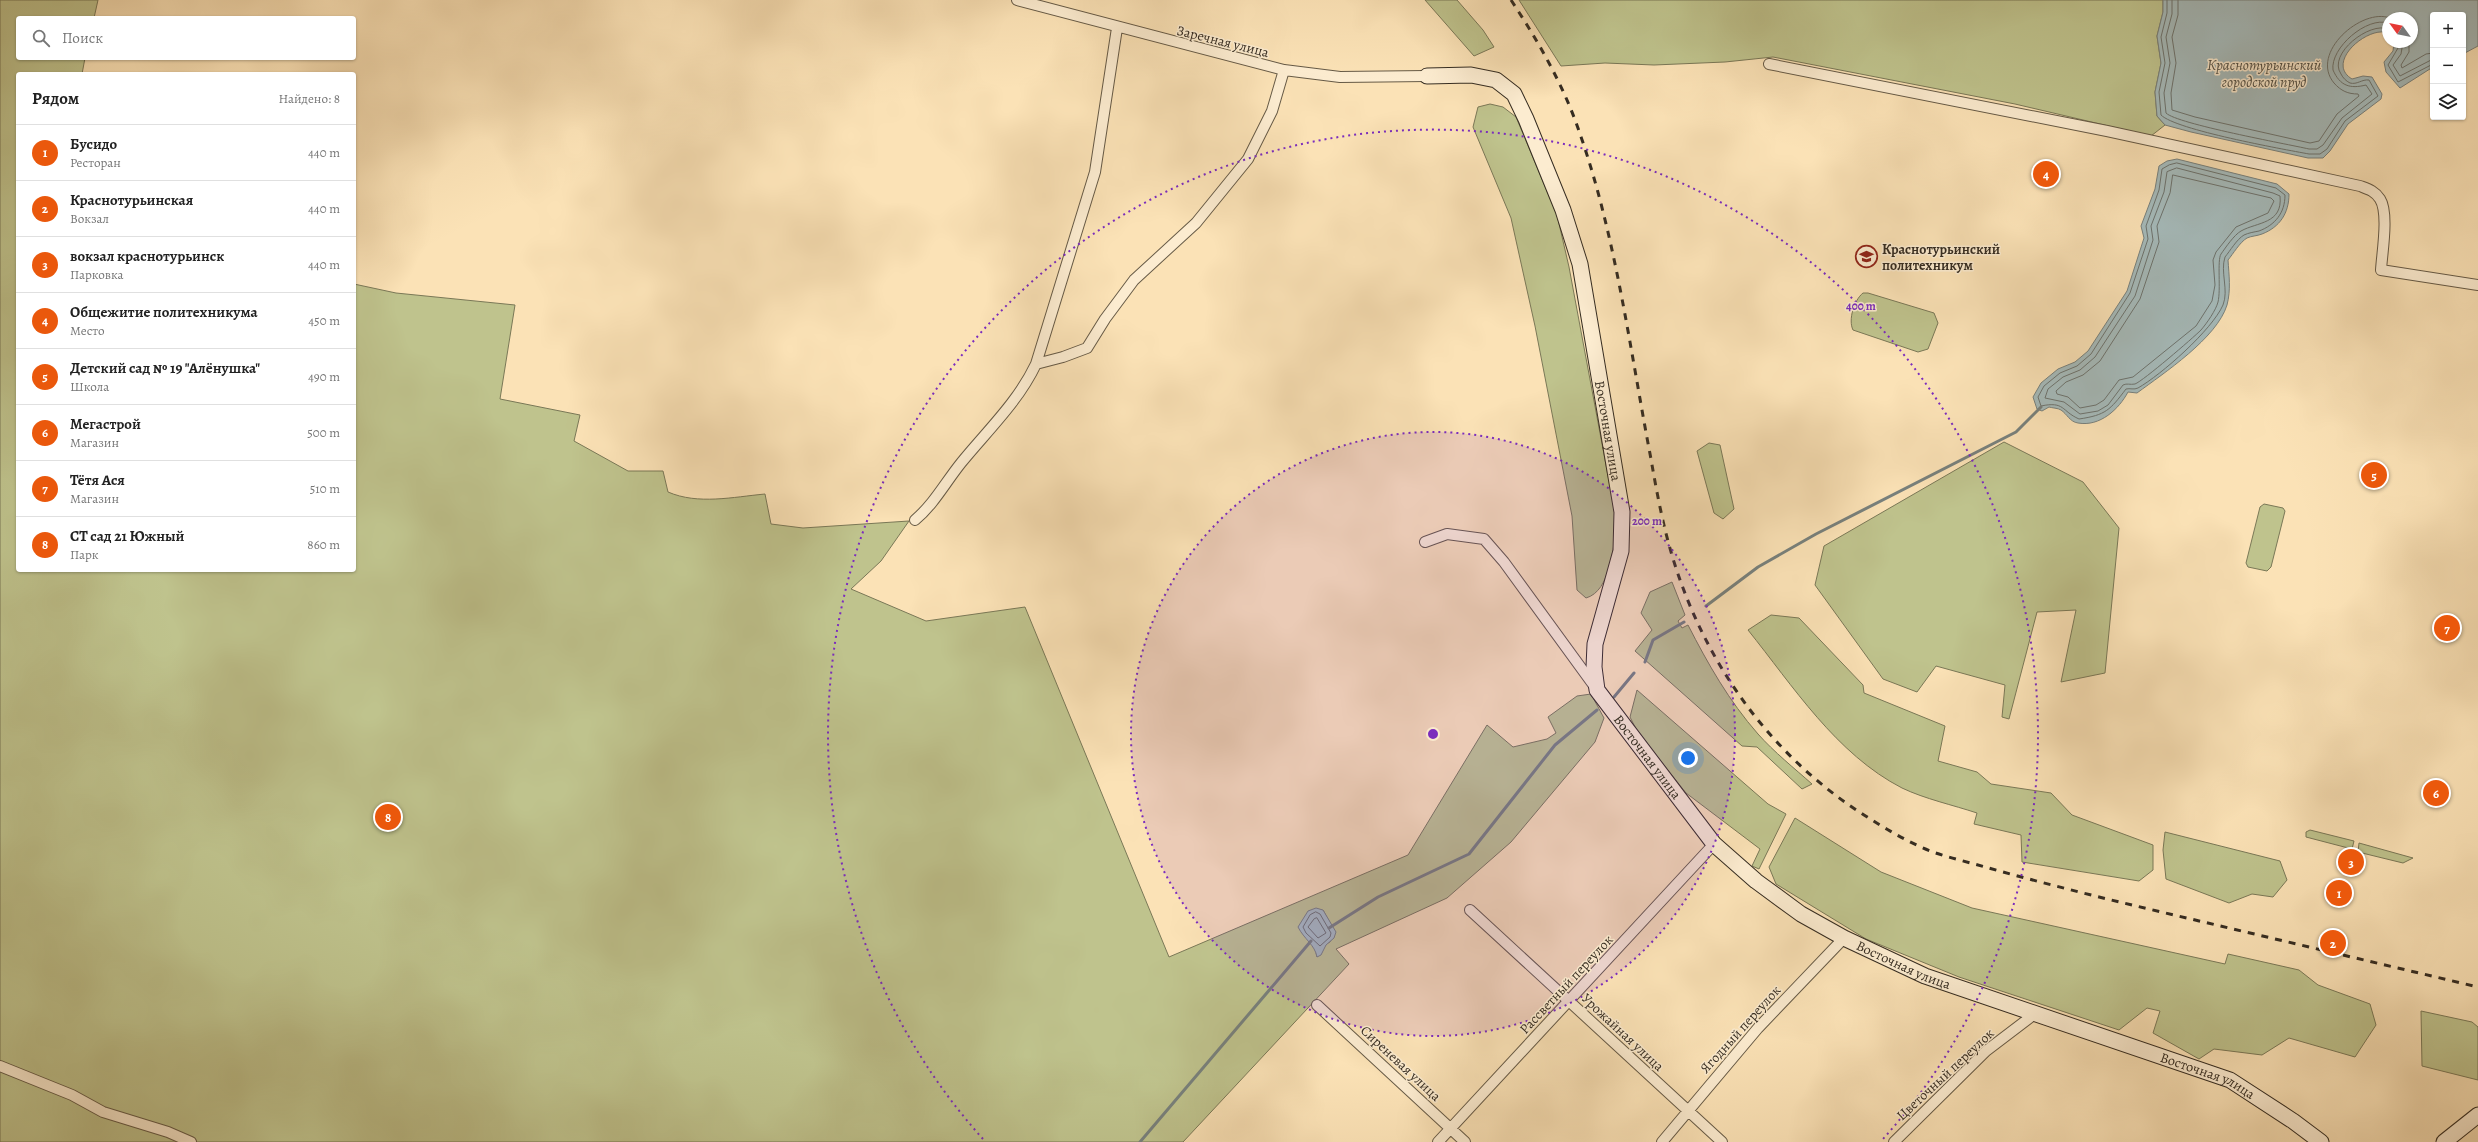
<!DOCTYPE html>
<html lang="ru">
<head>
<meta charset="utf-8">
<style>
	:root { --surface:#fff; --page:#f6f6f6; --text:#222; --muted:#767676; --line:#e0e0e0; --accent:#ea580c }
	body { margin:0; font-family:Alegreya,serif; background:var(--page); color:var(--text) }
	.controls { position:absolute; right:12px; top:12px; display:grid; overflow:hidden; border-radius:4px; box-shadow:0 1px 3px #0004 }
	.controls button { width:36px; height:36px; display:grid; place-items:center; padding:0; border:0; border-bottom:1px solid var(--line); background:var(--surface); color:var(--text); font:20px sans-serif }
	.compass { position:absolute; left:2382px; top:12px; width:36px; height:36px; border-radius:50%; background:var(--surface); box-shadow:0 1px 3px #0004; rotate:303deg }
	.you { position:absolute; left:1688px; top:758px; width:14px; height:14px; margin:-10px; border:3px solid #fff; border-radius:50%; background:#1a73e8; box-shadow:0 0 0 6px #1a73e833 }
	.badge { display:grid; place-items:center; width:26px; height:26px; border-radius:50%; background:var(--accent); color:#fff; font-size:13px; font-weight:700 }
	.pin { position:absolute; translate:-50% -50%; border:2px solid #fff; box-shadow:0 1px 4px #0006 }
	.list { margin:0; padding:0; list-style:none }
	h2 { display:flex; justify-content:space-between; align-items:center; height:52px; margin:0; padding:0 16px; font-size:17px }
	h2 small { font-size:13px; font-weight:400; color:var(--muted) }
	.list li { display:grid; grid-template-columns:26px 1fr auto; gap:12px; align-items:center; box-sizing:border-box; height:56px; padding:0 16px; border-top:1px solid var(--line) }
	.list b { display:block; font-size:15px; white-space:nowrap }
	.list p { margin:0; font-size:13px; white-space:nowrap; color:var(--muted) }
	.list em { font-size:13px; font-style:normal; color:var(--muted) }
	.icon { flex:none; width:22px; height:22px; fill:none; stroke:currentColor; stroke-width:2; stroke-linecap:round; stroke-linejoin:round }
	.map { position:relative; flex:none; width:2478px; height:1142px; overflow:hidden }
	.search { position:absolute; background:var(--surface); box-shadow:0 1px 3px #0004; left:16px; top:16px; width:340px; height:44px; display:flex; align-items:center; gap:10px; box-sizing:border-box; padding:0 14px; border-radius:4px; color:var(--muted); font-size:15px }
	.panel { position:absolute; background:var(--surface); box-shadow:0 1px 3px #0004; left:16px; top:72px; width:340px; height:500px; border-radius:4px }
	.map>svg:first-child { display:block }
	.green { fill:#bfc38d; stroke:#7a7857; fill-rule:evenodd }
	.water { fill:#a5baba; stroke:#78817d }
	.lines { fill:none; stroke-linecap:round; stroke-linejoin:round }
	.shore { stroke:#6d736e; stroke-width:1 }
	.stream { stroke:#78817d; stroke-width:3 }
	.street-casing { stroke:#665a46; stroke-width:12 }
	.secondary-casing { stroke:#352c21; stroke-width:17 }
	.street { stroke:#fcecd0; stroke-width:10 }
	.secondary { stroke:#fcecd0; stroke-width:15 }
	.rail { stroke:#352c21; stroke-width:3; stroke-dasharray:7 7; stroke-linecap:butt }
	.ring { fill:none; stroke:#7b2cbf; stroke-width:2; stroke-dasharray:2 4 }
	.labels { text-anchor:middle; stroke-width:3; stroke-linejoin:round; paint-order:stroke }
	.street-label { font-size:14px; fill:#352c21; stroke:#fcecd0 }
	.poi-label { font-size:14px; font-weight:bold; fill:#352c21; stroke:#fcecd0; text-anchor:start }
	.water-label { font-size:15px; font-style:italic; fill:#515047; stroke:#fcecd0 }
	.centre { fill:#7b2cbf; stroke:#fcecd0; stroke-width:2 }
	.ring-label { font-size:12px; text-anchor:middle; font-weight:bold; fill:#7b2cbf; stroke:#fcecd0; stroke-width:3; stroke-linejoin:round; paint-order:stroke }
</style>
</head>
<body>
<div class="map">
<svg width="2478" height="1142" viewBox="0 0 2478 1142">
	<rect width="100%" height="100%" fill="#fbe2b6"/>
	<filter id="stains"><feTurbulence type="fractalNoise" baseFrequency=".005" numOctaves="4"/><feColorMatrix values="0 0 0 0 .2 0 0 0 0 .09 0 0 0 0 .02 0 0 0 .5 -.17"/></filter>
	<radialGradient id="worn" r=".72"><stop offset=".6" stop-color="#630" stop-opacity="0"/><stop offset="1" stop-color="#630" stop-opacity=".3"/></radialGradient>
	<!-- green -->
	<path class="green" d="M0 0H98L94 18H18V58H85L82 74H18V570H354V284L396 293 515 305 500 399 580 415 574 441 628 471H663L668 492C698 505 733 497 765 494L771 524 803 528 909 521 881 561 851 589 926 621 1025 607 1169 957 1408 855 1487 725 1513 747 1547 739 1556 733 1548 717 1577 696 1591 694 1604 718 1595 742 1511 842 1447 898 1336 949 1349 964 1183 1142H0ZM1323 910 1335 932 1330 942 1326 944 1317 957 1315 948Z
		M1425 0H1457L1483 30 1494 47 1474 56Z
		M1519 0H2163V12L2157 36 2161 63 2155 92 2157 116 2165 125 2151 136 2015 104 1773 57 1725 62 1654 65 1605 63 1561 66Z
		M1490 104 1503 107 1516 117 1557 215 1569 267 1617 524C1613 546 1611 591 1586 598L1577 590 1572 516 1535 326 1511 218 1473 127 1478 107Z
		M1863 293H1868L1934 313 1938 323 1928 349 1918 352 1853 330C1848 320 1854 300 1863 293Z
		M2004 442 2083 482 2119 528 2105 673 2061 682 2076 610 2037 612 2009 719 2002 717 2005 685 1936 666 1917 692 1883 679 1815 585 1824 546Z
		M1709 443 1720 445 1734 509 1723 519 1714 513 1697 451Z
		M2264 504 2283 508 2285 511 2271 567 2267 571 2248 567 2246 563 2260 507Z
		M1672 582 1685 615 1678 621 1682 628 1688 625C1708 664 1729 701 1758 734 1774 752 1794 768 1812 784L1802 789 1757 747 1742 746 1635 651 1652 630 1641 613 1650 592Z
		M1771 615 1799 618 1863 685 1864 693 1945 726 1938 761 1977 772 1991 784 2051 793 2072 815 2153 845V870L2139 881 2022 862 2021 835 1974 824 1977 813C1953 805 1925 799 1902 788 1836 754 1793 686 1748 630Z
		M1637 690 1768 804 1786 814 1759 869 1752 866 1760 849 1686 793 1637 731 1630 717Z
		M1795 818 1881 872 1972 908 2225 964 2228 954 2299 970 2318 985 2370 1004 2376 1025 2355 1057 2289 1038 2262 1055 2214 1049 2199 1059 2153 1033 2160 1011 2147 1008 2119 1030 1959 977 1866 939 1776 884 1769 867Z
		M2310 830 2354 841 2352 849 2306 837V832Z
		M2165 832 2280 861 2287 880 2273 897 2252 894 2229 903 2166 879 2163 850Z
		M2359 843 2413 858 2403 863 2358 852Z
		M2421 1011 2472 1022 2478 1027V1080L2422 1066Z"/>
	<!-- water -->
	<path class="water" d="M2163 0H2478V46L2463 54V15H2433V67L2400 88 2386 72 2384 62 2393 51 2394 42H2412V18H2388V33C2369 25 2324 62 2352 79L2363 76 2372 77 2382 94 2381 99 2348 124 2330 151 2323 158H2308L2191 132 2165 125 2157 116 2155 92 2161 63 2157 36 2163 12Z
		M2177 159 2277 184 2289 194C2289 213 2280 227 2262 234 2257 236 2251 236 2247 238 2240 242 2233 254 2228 260 2229 275 2231 290 2227 305 2217 338 2164 373 2137 393L2128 392C2119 409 2100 427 2078 423 2070 422 2067 414 2061 410 2058 408 2052 408 2049 407L2042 411 2037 409 2033 397 2041 383 2058 369 2075 362 2088 351 2127 291 2144 238 2141 226 2155 189 2159 166 2167 161Z
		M1316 908 1323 910 1336 932 1334 938 1326 945 1321 955 1317 957C1315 945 1304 939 1298 927L1308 911Z"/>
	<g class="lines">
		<!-- shore -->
		<path class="shore" d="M2167 0V13L2161 37 2165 63 2159 92 2161 115C2176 130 2282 149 2309 154H2320L2327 149 2345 121 2378 96 2369 80C2362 79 2357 85 2350 83 2346 81 2343 78 2341 74 2327 54 2370 21 2388 29
			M2172 0V14L2166 37 2170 63 2164 93 2166 113C2177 124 2287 144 2309 149H2317L2323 145 2342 118 2372 94 2366 85C2350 89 2340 86 2333 70 2330 48 2367 16 2388 23
			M2178 0V15L2172 37 2176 63 2171 93 2172 110 2195 117 2310 143 2319 141 2337 114 2359 96 2358 94C2348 94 2341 91 2334 83 2309 53 2362 7 2390 18
			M2398 42V48L2388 65 2398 82 2433 64
			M2403 42 2401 54 2393 65 2400 76 2433 59
			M2409 42V52L2401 65 2402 68 2426 54 2433 53
			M2177 163 2276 188 2285 195C2285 213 2275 225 2259 231 2254 232 2248 233 2244 235 2237 239 2230 251 2225 257 2220 272 2229 290 2223 305 2212 330 2161 375 2138 388 2134 390 2130 388 2126 389 2110 410 2106 415 2079 419 2061 411 2065 401 2041 406L2038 397 2044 386 2060 373 2077 366 2091 354 2130 293 2148 239 2146 226 2159 190 2162 169 2169 165Z
			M2177 168 2273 193 2280 196C2283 224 2257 222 2241 231 2234 235 2226 247 2221 254 2217 260 2221 290 2218 302 2216 310 2207 323 2201 330 2193 338 2143 381 2135 384 2130 385 2127 383 2123 385L2108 405 2098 411 2080 414 2064 402 2045 398 2048 389 2063 377 2080 370 2095 357 2135 296 2153 240 2151 226 2164 192 2167 172Z
			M2173 175 2271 198 2274 201 2268 213 2236 227 2216 252 2213 260 2215 285 2212 301 2196 326 2133 377 2119 380 2104 400 2096 405 2080 408 2068 397 2057 394 2056 391 2066 382 2083 375 2100 361 2140 299 2159 242 2157 226 2170 193Z
			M1316 912 1320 914 1331 933 1330 937 1320 946 1306 933 1303 927 1310 915Z
			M1317 918 1326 933 1318 938 1308 927 1314 919Z"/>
		<!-- stream -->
		<path class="stream" d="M1706 606 1758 567 1816 534 2016 432 2041 407
			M1645 662 1653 640 1684 622
			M1614 697 1634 673
			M1329 928 1378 897 1469 854 1555 745 1597 710
			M1140 1142 1311 941"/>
		<defs>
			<path id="street" d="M1017 0 1284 70 1340 77 1427 76
				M1769 64 2107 131 2360 186C2368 189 2375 191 2380 199 2389 213 2382 253 2381 270L2478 285
				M1036 364 1063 357 1087 348 1105 319 1134 280 1196 223 1248 159 1272 111 1284 70
				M915 520C934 504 945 483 961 463 987 431 1018 402 1036 364L1095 172 1117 28
				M1425 542 1447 534 1484 539 1504 562 1595 687
				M1470 910 1722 1142
				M1317 1005 1465 1142
				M0 1066 72 1095 103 1112 168 1132 191 1142
				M1438 1142 1714 844
				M1662 1142 1758 1028 1844 938
				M1894 1142 1986 1051 2036 1013"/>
			<g id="secondary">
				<path id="s1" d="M1427 76 1471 75 1496 80 1514 94 1526 119 1563 210 1580 264 1622 512 1621 551 1595 644 1594 667 1597 690 1714 844 1756 881 1801 914 1844 938 1925 976 2230 1080 2293 1121 2321 1142"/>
				<path d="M2444 1142 2478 1115"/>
			</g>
		</defs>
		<!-- street casing -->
		<use href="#street" class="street-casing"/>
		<!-- secondary casing -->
		<use href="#secondary" class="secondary-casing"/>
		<!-- street -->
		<use href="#street" class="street"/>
		<!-- secondary -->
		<use href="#secondary" class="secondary"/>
		<!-- rail -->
		<path class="rail" d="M1511 0C1538 41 1563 84 1579 131 1616 236 1630 350 1651 459 1657 494 1664 531 1675 565 1708 668 1773 757 1864 815 1886 829 1909 843 1933 852 1950 858 1968 862 1985 867 2035 881 2086 894 2136 906 2250 933 2364 960 2478 987"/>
	</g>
	<!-- distance rings -->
	<circle cx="1433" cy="734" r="302" fill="#7b2cbf" fill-opacity=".12"/>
	<g class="ring">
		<circle cx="1433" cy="734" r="302"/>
		<path d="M983 1139A605 605 0 1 1 1883 1139"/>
	</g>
	<!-- icons -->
	<defs>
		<symbol id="university-ring" viewBox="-11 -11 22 22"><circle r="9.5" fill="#fcecd0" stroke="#8f2418" stroke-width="1.5"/><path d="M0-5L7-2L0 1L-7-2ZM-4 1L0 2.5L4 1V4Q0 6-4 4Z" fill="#8f2418"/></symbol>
	</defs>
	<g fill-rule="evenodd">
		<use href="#university-ring" x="1854" y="244" width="25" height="25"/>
	</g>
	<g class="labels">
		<!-- street labels -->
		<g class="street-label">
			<text transform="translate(1223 41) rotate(14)" y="5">Заречная улица</text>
			<text dy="5" stroke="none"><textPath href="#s1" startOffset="444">Восточная улица</textPath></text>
			<text dy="5" stroke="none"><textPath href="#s1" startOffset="792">Восточная улица</textPath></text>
			<text dy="5" stroke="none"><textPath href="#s1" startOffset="1128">Восточная улица</textPath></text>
			<text transform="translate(1566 984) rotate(-47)" y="5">Рассветный переулок</text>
			<text transform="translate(1740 1029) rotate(-48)" y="5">Ягодный переулок</text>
			<text transform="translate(1623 1032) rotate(43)" y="5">Урожайная улица</text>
			<text transform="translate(1401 1063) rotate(43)" y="5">Сиреневая улица</text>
			<text transform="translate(1945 1074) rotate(-43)" y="5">Цветочный переулок</text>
			<text dy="5" stroke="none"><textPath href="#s1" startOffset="1452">Восточная улица</textPath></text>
		</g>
		<!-- poi labels -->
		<g class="poi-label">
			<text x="1882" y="254">Краснотурьинский<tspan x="1882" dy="16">политехникум</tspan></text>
		</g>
		<!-- water labels -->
		<g class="water-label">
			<text x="2264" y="70">Краснотурьинский<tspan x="2264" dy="17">городской пруд</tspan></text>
		</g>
	</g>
	<circle cx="1433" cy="734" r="6" class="centre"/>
	<g class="ring-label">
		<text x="1861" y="310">400 m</text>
		<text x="1647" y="525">200 m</text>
	</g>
	<rect width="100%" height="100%" filter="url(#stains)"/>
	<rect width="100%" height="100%" fill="url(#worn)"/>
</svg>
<div class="controls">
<button>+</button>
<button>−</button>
<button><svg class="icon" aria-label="layers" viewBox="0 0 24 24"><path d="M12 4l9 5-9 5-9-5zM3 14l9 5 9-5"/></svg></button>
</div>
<svg class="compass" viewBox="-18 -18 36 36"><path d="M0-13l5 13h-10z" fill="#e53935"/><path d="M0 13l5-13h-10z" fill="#767676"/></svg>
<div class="you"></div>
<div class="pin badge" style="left:2339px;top:893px">1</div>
<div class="pin badge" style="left:2333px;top:943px">2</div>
<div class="pin badge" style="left:2351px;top:862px">3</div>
<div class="pin badge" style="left:2046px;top:174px">4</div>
<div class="pin badge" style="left:2374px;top:475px">5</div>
<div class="pin badge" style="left:2436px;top:793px">6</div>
<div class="pin badge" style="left:2447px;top:628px">7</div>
<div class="pin badge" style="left:388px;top:817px">8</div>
<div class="search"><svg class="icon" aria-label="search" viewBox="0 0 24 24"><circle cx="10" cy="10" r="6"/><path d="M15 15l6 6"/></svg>Поиск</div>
<section class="panel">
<h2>Рядом<small>Найдено: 8</small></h2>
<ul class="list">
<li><span class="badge">1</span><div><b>Бусидо</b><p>Ресторан</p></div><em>440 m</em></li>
<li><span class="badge">2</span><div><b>Краснотурьинская</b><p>Вокзал</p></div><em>440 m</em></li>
<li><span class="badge">3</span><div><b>вокзал краснотурьинск</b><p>Парковка</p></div><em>440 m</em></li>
<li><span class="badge">4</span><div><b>Общежитие политехникума</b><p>Место</p></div><em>450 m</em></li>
<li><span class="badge">5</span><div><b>Детский сад № 19 &quot;Алёнушка&quot;</b><p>Школа</p></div><em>490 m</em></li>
<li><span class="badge">6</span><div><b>Мегастрой</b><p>Магазин</p></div><em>500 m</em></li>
<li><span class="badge">7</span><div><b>Тётя Ася</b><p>Магазин</p></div><em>510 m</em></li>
<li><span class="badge">8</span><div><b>СТ сад 21 Южный</b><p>Парк</p></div><em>860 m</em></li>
</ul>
</section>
</div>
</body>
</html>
